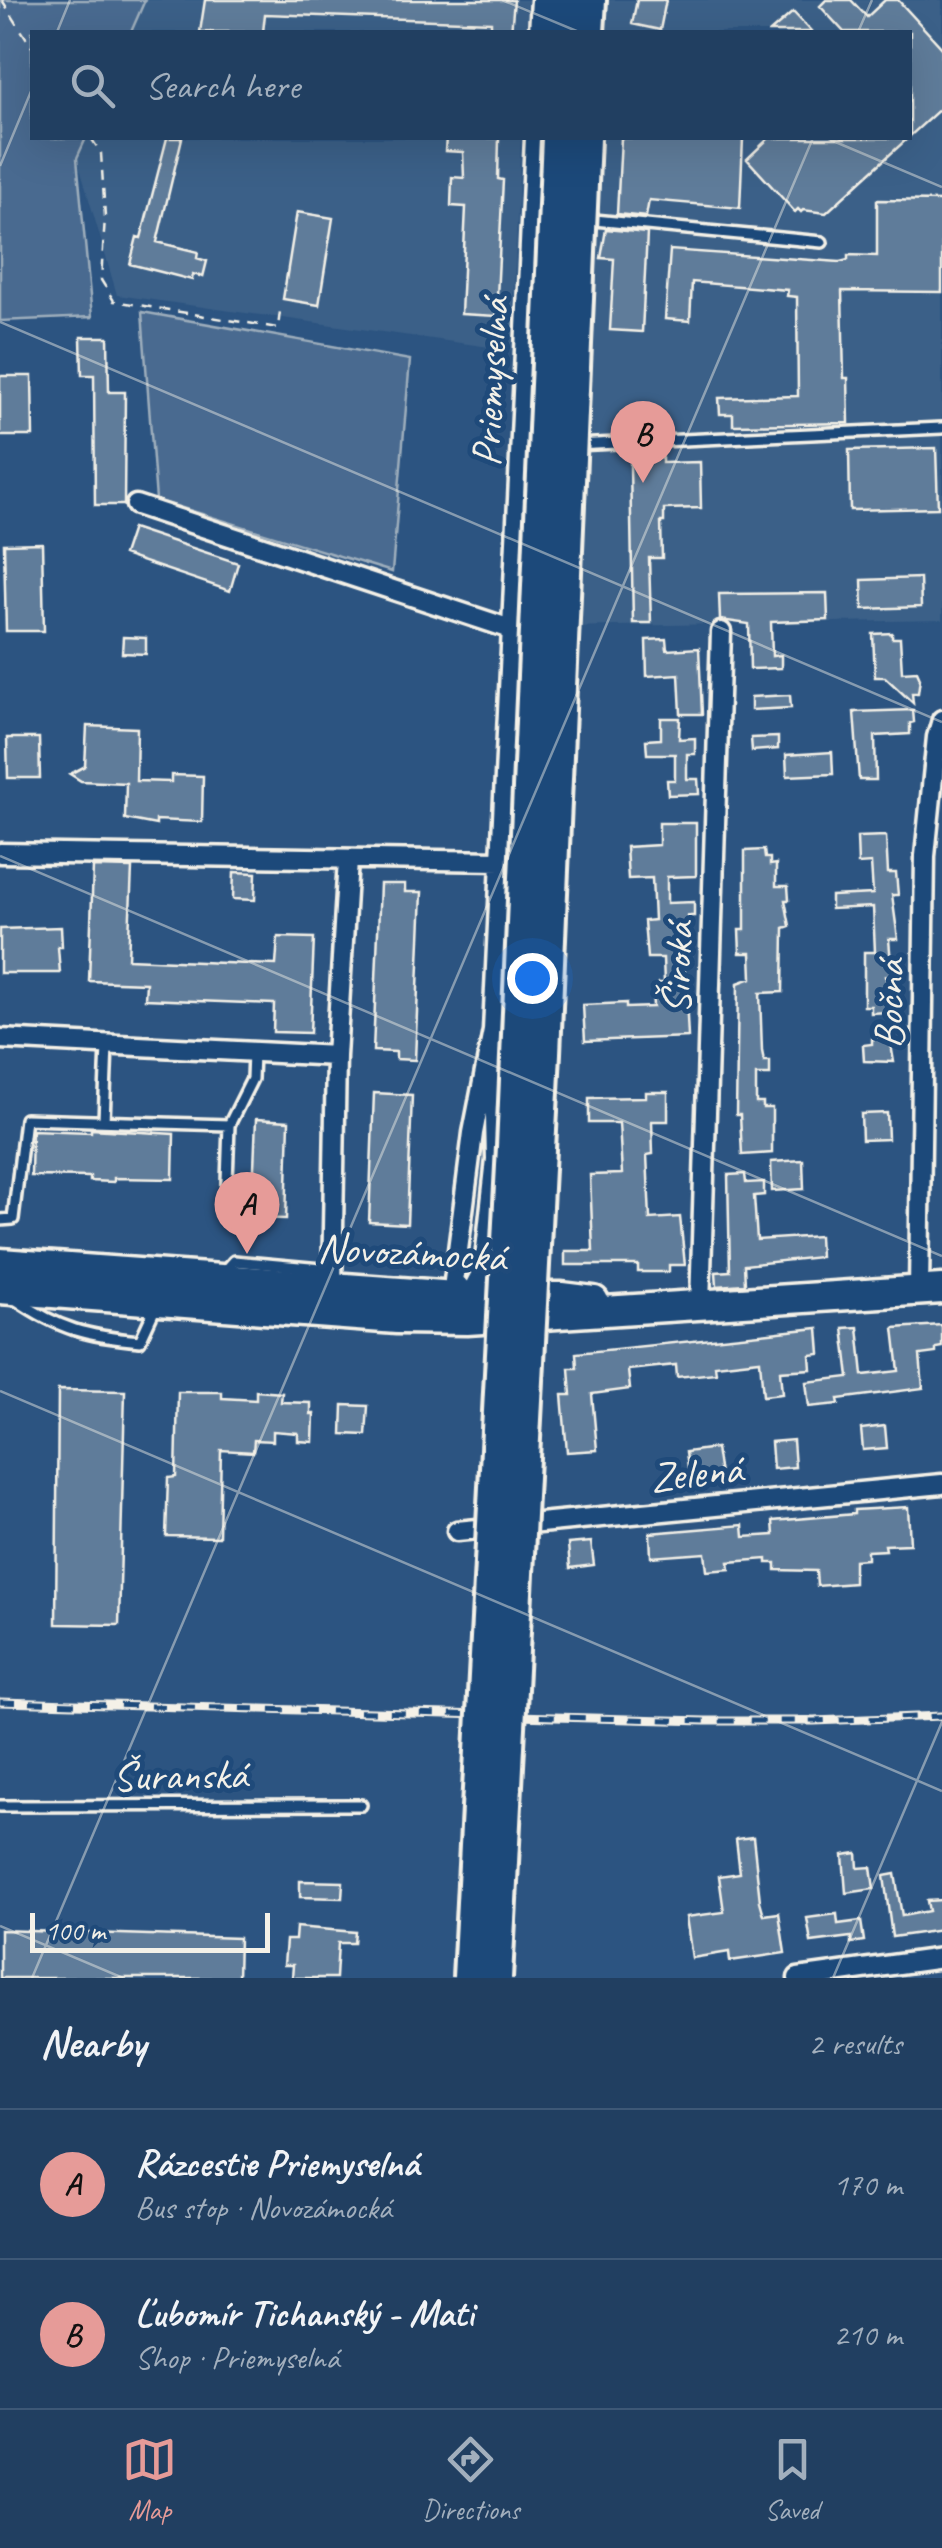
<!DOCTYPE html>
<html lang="en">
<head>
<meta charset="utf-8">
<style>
	:root { --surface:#213f61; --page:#294667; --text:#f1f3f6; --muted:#a2afbd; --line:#3e5876; --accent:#e69b98 }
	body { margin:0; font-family:Caveat,sans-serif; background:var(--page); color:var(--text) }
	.scale { position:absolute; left:30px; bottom:25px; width:240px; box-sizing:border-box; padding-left:10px; border:5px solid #f4f1e8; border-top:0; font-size:28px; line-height:35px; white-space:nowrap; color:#f4f1e8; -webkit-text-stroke:8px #1f4a7a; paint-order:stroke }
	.you { position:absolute; left:532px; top:978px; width:35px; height:35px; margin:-25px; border:8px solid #fff; border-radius:50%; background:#1a73e8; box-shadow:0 0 0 15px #1a73e833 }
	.badge { display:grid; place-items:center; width:65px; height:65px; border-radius:50%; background:var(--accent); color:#111; font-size:32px; font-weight:700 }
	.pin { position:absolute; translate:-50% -82px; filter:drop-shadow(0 2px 5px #0008) }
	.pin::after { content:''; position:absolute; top:52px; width:35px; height:30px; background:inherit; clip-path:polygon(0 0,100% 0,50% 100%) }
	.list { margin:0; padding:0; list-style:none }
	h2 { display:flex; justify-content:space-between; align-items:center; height:130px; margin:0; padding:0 40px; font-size:42px }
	h2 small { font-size:32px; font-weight:400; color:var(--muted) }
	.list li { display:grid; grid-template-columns:65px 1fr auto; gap:30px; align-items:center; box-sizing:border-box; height:150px; padding:0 40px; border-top:2px solid var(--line) }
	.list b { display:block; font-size:38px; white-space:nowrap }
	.list p { margin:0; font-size:32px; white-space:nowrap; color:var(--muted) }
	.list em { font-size:32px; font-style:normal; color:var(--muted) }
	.icon { flex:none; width:55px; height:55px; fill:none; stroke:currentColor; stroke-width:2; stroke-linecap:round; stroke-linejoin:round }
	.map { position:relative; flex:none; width:942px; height:1978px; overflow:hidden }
	.search { position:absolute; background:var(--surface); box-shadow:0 10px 40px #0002; left:30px; right:30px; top:30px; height:110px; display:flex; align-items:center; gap:25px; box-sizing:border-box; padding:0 35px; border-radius:0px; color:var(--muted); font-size:38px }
	.sheet { height:430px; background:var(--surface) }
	nav { display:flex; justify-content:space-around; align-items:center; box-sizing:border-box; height:140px; border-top:2px solid var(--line); background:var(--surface); font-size:28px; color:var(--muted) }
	nav a { display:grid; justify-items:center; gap:5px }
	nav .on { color:var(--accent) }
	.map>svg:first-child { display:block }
	.built { fill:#3b6088 }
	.green { fill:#496b90; stroke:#9eaebc; stroke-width:2.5 }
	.building { fill:#5e7b9a; stroke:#f4f1e8; stroke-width:2.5 }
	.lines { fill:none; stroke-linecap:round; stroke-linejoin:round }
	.lane-casing { stroke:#f4f1e8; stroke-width:16 }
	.street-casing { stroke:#f4f1e8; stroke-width:25 }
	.primary-casing { stroke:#f4f1e8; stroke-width:35 }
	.highway-casing { stroke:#f4f1e8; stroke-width:38 }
	.path { stroke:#f4f1e8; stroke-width:2.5; stroke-dasharray:10 8; stroke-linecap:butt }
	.lane { stroke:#1f4a7a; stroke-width:9 }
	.street { stroke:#1f4a7a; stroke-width:18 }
	.primary { stroke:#1f4a7a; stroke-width:28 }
	.highway { stroke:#1f4a7a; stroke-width:30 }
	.rail-casing { stroke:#f4f1e8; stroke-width:9 }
	.rail { stroke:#1f4a7a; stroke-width:5; stroke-dasharray:15; stroke-linecap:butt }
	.highway-bridge-casing { stroke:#f4f1e8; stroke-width:38; stroke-linecap:butt }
	.highway-bridge { stroke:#1f4a7a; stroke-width:30 }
	.ticks { fill:none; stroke:#f4f1e8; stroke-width:2.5; stroke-opacity:0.45 }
	.labels { text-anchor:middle; stroke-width:10; stroke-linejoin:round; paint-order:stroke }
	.street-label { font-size:42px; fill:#f4f1e8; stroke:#1f4a7a }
</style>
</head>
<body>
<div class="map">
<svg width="942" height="1978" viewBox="0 0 942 1978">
	<rect width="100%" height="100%" fill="#2c5481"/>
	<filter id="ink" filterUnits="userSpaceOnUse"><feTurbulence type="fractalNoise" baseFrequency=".01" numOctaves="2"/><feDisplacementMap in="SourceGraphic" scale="20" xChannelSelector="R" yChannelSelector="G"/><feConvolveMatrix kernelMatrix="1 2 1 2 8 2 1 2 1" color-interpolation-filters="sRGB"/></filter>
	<g filter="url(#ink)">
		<!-- built -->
		<path class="built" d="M145 0H528L527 32H131Z
			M590 0H942V620L563 627 584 138H910V32H589Z
			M86 138H521L511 350 117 295 77 158Z"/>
		<!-- green -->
		<path class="green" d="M0 0H145L131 32H32V138H86L77 158 92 317 0 321Z
			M142 312 410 360 392 572 156 500Z"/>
		<!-- building -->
		<path class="building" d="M205 0H514L511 32H491V22L265 14 263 32H200Z
			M637 0H666L660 30 632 24Z
			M826 0H851L867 17 885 0H898L942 48V107L910 136V32H844L820 6Z
			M793 12 812 32H770Z
			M167 138H182L157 242 198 252 197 258 207 261 203 277 193 274 192 280 130 264 137 237 141 238Z
			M446 138H499L498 179 503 180 496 316 461 314 466 207 451 206 452 177 464 178 463 152 445 151Z
			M621 138H743L740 208 649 200 646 217 617 214Z
			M769 138H908L826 213 803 210 801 212 798 209 795 212 747 159Z
			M877 200 942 201V292L842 291 844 378H848L849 423 733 425V414H720L719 398 798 396 797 297 787 296 788 290 692 282 690 321 665 319 670 250 840 262 848 260V255L877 256Z
			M297 212 333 218 319 305 283 299Z
			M606 229 647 233 642 332 610 330 614 259 601 258Z
			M81 337H108L109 392H125L124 505H95L94 375H82Z
			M0 376H32L33 436H0Z
			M936 448 938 508 850 510 849 450Z
			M649 456H662V463L700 462 701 508 664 509V522H661L662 558H649L651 623H633L630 464H648Z
			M132 528 238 563 230 591 123 555Z
			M42 543 44 631H6L4 544Z
			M920 578 921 607 863 609 862 580Z
			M827 593 828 620 771 622 772 656 781 655V668L750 669 749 624 720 620 719 594Z
			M892 633V638H900L902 672 917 671 920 678 918 693H912L913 703 885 677H875L873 634Z
			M123 637 146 638V654L122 653Z
			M666 639 667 650 699 648 702 714H681L679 674 647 676 646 640Z
			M790 695 791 708 751 710V697Z
			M913 710 914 722 910 723V734L875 736 876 780H859L854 712Z
			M661 718H680L679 739 695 738V754H687V779H698L699 794 668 795 667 780H675V754H647L646 740 661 739Z
			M87 726 137 728 136 781 171 782V775L203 776 202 822 156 820V825L125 819 126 783 81 781 70 774 85 766Z
			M778 737V749L752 751 751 738Z
			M7 738H39L40 778H8Z
			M832 752 833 774 787 776 786 755Z
			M659 823H696V876L667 877V903L694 902V916H688L691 956 684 957 688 1037 585 1041 583 1005 626 1003V1008L653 1007 652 988H659V983H664L663 958H647L644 921 654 920 652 878 628 879 626 847 659 845Z
			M886 836 888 873H896L898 895H892L898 939H889L892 975 886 976 888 1012 871 1013V1006H864V952H875L873 907 831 909V896L873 894 871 863 858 864 857 837Z
			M764 850 765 858H770V865L776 864V886H788L789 900H785L790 926 784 928 783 992 760 993 762 1051 764 1061H770V1075H756V1103H763V1108H772V1153L742 1155 740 1115H736L738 983 752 978 751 953H740L739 930H745V851Z
			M93 867 132 868 128 959 276 965 278 937 314 938 310 1033 273 1032 274 1004 145 999 146 983 89 981Z
			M234 872 256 873 255 900 233 899Z
			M380 884H405V892H422L415 1060 396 1059V1052L373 1051Z
			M61 927 62 947H58L60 973H0V929Z
			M872 1039H890L894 1062 864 1061 863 1045 872 1044Z
			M646 1092H668V1121H652L653 1154 647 1155 650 1219 680 1217 685 1265H669V1272H638V1265H565V1251H593L590 1175 622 1174 619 1123H589V1098L646 1097Z
			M374 1093 412 1095 407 1224 369 1222Z
			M887 1113 888 1139 862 1140 861 1114Z
			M256 1119 289 1121 286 1219 252 1218Z
			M91 1129 174 1134 173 1179 114 1178V1182L90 1181V1177L31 1176 32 1130 91 1132Z
			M803 1160 804 1189 772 1191 771 1162Z
			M745 1174 746 1183 764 1182V1195L754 1196 757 1240 819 1236 820 1257 744 1265 745 1284 717 1286 716 1272 730 1271 728 1175Z
			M942 1325V1347L936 1348V1353L920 1355 923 1388 838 1399 839 1404 809 1407 806 1382 849 1377 843 1328 858 1327 863 1375 899 1371 894 1328Z
			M818 1328 820 1354 810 1355 811 1369 780 1371 782 1394 763 1396 760 1360 715 1365 716 1373 677 1377 676 1365 628 1370 630 1389 592 1394 597 1450 567 1452 562 1395H571L569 1368H577L576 1353Z
			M58 1390 125 1391 119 1625 56 1624Z
			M256 1391 282 1393 281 1402 311 1403V1414H314L313 1442 298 1441V1433L273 1431V1441L254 1440 253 1452 221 1450 219 1537 166 1536 168 1478 176 1477 178 1392H222V1398L256 1400Z
			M343 1405 368 1406 366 1435 342 1434Z
			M885 1426 887 1448 863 1450 861 1429Z
			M793 1440 795 1467 773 1469 771 1442Z
			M716 1448 720 1475 689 1476 686 1452Z
			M908 1507 910 1544 885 1545 886 1550 867 1551V1559L854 1560V1583L817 1586 816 1571 776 1570V1563H767V1559L729 1562 730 1569 707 1571 705 1553 651 1557 650 1533 743 1525 744 1537 774 1535 773 1521 854 1514V1510Z
			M591 1542 594 1565 570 1568 568 1544Z
			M753 1837 760 1901 764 1915 779 1913 785 1953 730 1961 729 1952 692 1958 686 1917 724 1912 719 1876 740 1873 736 1839Z
			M857 1853 858 1868 871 1867 874 1889 846 1893 843 1855Z
			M895 1874 902 1916 929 1911 927 1901 942 1900V1930L892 1937 884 1876Z
			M300 1881 343 1882 342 1898 300 1897Z
			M837 1914 838 1924 861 1921 864 1941 851 1943V1937L811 1942 807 1918Z
			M296 1927 355 1932 354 1943H338L336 1978H292L293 1965H284L286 1940H295Z
			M0 1930 239 1938 238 1978H0Z"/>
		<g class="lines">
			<defs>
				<path id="lane" d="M584 219 822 242
					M574 445 942 428
					M104 1121 107 1045
					M226 1211 229 1125 252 1079 253 1052
					M0 1220 13 1219 25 1119 229 1125
					M225 1271 234 1261 332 1270
					M15 1299C60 1330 87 1336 140 1341L157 1304
					M0 1806 361 1805"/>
				<path id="street" d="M539 32 541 0
					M136 505 511 629
					M0 853 501 861
					M493 1031 473 1133 454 1281 469 1297 484 1268 496 1159 493 1031 535 138
					M0 1039 336 1056
					M332 1287 336 1056 348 860
					M919 1291 925 856 937 737 942 720
					M700 1305 721 632
					M457 1531 942 1484
					M798 1978 942 1958"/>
				<path id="primary" d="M0 1263 469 1297H562L594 1301
					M0 1289 397 1319 467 1320 942 1289"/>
				<path id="highway" d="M562 32 563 0
					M588 32 590 0"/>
			</defs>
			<!-- lane casing -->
			<use href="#lane" class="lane-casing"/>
			<!-- street casing -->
			<use href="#street" class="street-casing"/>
			<!-- primary casing -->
			<use href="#primary" class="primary-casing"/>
			<!-- highway casing -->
			<use href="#highway" class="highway-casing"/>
			<!-- path -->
			<path class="path" d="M2 0 32 47
				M91 138 101 153 105 217 101 280 114 301 278 328 280 311"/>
			<!-- lane -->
			<use href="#lane" class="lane"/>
			<!-- street -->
			<use href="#street" class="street"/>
			<!-- primary -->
			<use href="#primary" class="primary"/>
			<!-- highway -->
			<use href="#highway" class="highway"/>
			<defs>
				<path id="rail" d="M0 1702 705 1721H814L942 1716"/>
			</defs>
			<!-- rail casing -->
			<use href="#rail" class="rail-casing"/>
			<!-- rail -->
			<use href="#rail" class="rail"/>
			<defs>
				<path id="highway-bridge" d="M469 1978 513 1147 558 138
					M496 1978 544 1053 584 138"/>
			</defs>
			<!-- highway-bridge casing -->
			<use href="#highway-bridge" class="highway-bridge-casing"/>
			<!-- highway-bridge -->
			<use href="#highway-bridge" class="highway-bridge"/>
		</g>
	</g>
	<!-- ticks -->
	<path class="ticks" d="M502 0 579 32M57 32 70 0M858 32 872 0M826 138 942 187M0 166 32 89M0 322 942 722M0 856 942 1256M0 1391 942 1791M0 1926 123 1978M32 1978 813 138M833 1978 942 1722"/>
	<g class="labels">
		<!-- street labels -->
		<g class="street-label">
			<text transform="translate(489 382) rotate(-87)" y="15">Priemyselná</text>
			<text transform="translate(676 968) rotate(-88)" y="15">Široká</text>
			<text transform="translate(888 1004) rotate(-89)" y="15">Bočná</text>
			<text transform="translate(412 1251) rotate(3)" y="15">Novozámocká</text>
			<text transform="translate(696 1472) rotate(-6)" y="15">Zelená</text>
			<text transform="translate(180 1774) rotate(-1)" y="15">Šuranská</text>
		</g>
	</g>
</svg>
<div class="scale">100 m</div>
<div class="you"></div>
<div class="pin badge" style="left:247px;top:1254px">A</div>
<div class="pin badge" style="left:643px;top:483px">B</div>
<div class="search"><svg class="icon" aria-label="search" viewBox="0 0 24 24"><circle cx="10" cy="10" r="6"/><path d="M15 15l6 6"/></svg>Search here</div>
</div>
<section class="sheet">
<h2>Nearby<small>2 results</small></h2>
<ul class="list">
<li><span class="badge">A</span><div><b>Rázcestie Priemyselná</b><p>Bus stop · Novozámocká</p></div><em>170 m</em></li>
<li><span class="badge">B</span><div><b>Ľubomír Tichanský - Mati</b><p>Shop · Priemyselná</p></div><em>210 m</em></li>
</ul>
</section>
<nav>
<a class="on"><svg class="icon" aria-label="map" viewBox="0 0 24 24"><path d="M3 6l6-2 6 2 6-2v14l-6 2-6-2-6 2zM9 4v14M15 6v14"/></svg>Map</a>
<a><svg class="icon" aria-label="directions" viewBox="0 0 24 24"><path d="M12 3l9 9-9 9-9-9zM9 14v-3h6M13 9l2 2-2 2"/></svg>Directions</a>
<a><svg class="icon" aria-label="saved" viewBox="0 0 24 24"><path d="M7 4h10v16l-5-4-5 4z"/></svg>Saved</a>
</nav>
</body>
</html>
